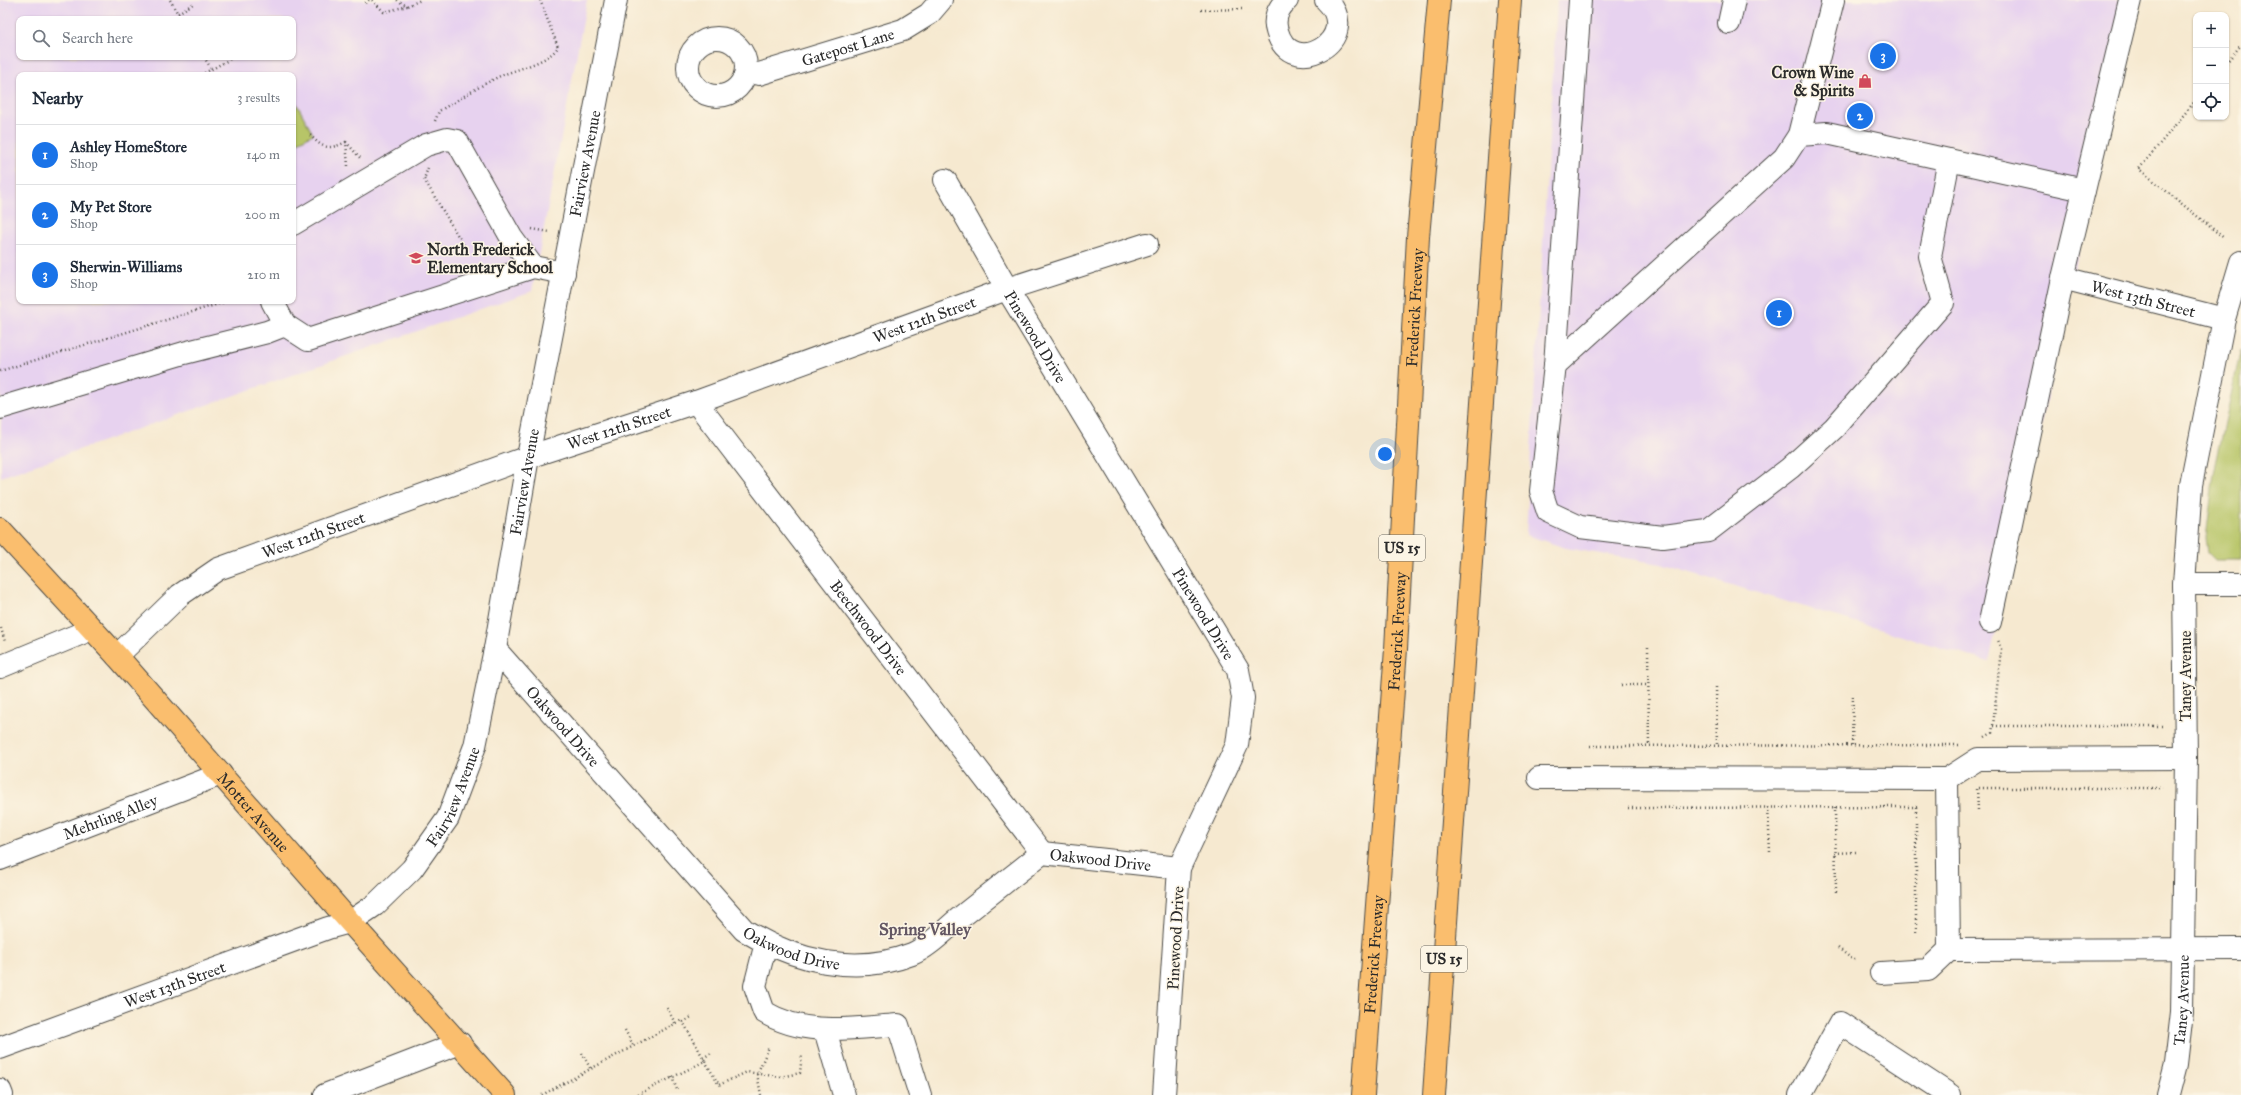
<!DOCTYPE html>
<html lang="en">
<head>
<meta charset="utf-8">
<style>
	:root { --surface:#fff; --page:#f2f2f3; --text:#1f2937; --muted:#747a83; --line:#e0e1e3; --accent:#1a73e8 }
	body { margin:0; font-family:"IM FELL Great Primer",serif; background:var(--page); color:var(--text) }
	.controls { position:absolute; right:12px; top:12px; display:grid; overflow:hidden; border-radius:8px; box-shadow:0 1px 3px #0004 }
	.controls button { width:36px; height:36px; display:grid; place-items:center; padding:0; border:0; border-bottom:1px solid var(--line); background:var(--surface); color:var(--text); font:20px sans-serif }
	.you { position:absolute; left:1385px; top:454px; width:14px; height:14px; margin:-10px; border:3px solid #fff; border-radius:50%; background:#1a73e8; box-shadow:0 0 0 6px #1a73e833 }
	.badge { display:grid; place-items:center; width:26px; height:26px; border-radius:50%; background:var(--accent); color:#fff; font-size:13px; font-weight:700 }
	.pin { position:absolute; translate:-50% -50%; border:2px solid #fff; box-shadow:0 1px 4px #0006 }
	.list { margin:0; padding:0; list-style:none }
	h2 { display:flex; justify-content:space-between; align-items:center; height:52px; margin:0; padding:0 16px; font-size:17px }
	h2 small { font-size:13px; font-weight:400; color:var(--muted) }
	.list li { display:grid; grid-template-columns:26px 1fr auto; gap:12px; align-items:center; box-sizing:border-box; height:60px; padding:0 16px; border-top:1px solid var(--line) }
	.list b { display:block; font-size:15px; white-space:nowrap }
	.list p { margin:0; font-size:13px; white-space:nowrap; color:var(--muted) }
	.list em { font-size:13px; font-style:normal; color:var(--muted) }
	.icon { flex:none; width:22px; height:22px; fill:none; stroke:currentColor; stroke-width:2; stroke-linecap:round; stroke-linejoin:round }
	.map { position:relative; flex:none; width:2241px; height:1095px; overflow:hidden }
	.search { position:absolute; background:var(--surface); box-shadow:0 1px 3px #0004; left:16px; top:16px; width:280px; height:44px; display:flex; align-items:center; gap:10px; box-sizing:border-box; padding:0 14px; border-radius:8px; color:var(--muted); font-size:15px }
	.panel { position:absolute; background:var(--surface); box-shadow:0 1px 3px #0004; left:16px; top:72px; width:280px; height:232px; border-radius:8px }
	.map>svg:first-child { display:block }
	.built { fill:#e7d2ef; fill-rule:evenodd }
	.green { fill:#b7c567; stroke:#717849 }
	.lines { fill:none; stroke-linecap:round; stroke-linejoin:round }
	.minor-casing { stroke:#494844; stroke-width:24 }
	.major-casing { stroke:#494844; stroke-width:24 }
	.highway-casing { stroke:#494844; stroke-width:24 }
	.path { stroke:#494844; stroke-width:2.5; stroke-dasharray:1 3; stroke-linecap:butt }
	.minor { stroke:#fff; stroke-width:22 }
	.major { stroke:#fabe6e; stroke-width:22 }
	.highway { stroke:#fabe6e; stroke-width:22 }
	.labels { text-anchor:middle; stroke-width:3; stroke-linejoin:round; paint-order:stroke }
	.shield { fill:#fcf5e5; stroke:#6a6863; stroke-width:1 }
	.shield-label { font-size:15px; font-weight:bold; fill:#2b2b2b }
	.street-label { font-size:16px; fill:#2b2b2b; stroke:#fcf5e5 }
	.poi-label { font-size:16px; font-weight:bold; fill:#2b2b2b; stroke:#fcf5e5; text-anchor:end }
	.neighbourhood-label { font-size:17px; font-weight:bold; fill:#635763; stroke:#fcf5e5 }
</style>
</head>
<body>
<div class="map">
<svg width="2241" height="1095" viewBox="0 0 2241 1095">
	<rect width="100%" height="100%" fill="#fcf5e5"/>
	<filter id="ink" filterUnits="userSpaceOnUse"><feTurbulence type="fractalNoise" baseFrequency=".025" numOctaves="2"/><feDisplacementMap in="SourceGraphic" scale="8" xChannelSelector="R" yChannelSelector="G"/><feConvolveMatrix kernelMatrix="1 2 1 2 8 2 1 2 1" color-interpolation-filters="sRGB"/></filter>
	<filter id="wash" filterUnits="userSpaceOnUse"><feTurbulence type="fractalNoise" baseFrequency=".012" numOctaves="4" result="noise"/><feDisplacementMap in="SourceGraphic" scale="16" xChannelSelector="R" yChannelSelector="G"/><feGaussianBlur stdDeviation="0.9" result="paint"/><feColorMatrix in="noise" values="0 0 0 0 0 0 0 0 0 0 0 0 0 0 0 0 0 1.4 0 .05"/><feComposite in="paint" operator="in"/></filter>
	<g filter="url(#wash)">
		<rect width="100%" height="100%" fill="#f6e9d0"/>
		<!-- built -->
		<path class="built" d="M0 0H587L532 291 1 477ZM19 19H293V57H19ZM19 75H293V301H19Z
			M1557 0H2138L2089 204 1989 662 1661 564 1566 548 1526 535Z"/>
		<!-- green -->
		<path class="green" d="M293 97 313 134 293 145Z
			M2241 349V560H2215L2208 553 2206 538 2214 473Z"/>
	</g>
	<g filter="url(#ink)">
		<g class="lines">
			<defs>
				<g id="minor">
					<path d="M1287 0C1278 8 1273 19 1277 31 1291 82 1365 38 1326 0"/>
					<path d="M1580 0 1555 365 1541 491 1548 512 1580 527 1663 537 1708 531 1790 468 1834 428 1943 303 1930 256 1949 160"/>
					<path d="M1729 23 1734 0"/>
					<circle cx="717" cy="67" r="29"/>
					<path id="s1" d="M746 72 759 74 903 30 929 14 941 0"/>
					<path d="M1799 135 1827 133 2084 190"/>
					<path id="s2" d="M945 180 1007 289 1238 670 1243 698 1237 745 1179 868 1164 1095"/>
					<path d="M293 224 426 145 447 139 457 141 511 237 533 267"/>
					<path id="s3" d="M2063 278 2224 319"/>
					<path d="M272 301 285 325"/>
					<path d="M1555 365 1784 158 1799 135 1833 0"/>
					<path id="s4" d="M696 402 1042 853"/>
					<path d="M0 408 184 353 267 332 285 325 308 340 533 267 564 273"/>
					<path d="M2184 584H2241"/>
					<path d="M1990 622 2063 278 2130 0"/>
					<path id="s5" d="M495 649 744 930C794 961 855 976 912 954 927 948 943 932 956 921 985 898 1013 876 1042 853L1179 868"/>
					<path id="s6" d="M117 656 180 595 218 569 528 457 696 402 1007 289 1147 244"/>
					<path d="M0 667 92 629"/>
					<path d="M1539 778 1947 779 1978 759 2186 758"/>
					<path d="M1947 779 1949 950 2241 949"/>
					<path id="s7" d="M0 859 221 774"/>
					<path d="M766 943 755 986 764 1012C805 1037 852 1028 898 1025L920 1095"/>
					<path d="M1881 973 1928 970 1949 950"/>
					<path d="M825 1030 844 1095"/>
					<path id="s8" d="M0 1048 328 928 350 922 375 905 412 869 448 818 475 746 495 649 528 457 616 0"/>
					<path d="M0 1090 2 1095"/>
					<path d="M325 1095 460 1043"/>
					<path d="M1800 1095 1840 1023 1950 1095"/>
					<path id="s9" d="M2168 1095 2176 1064 2182 1012 2186 758 2184 584 2191 485 2224 319 2241 262"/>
				</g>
				<g id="major">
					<path id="s10" d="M0 529 117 656 350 922 505 1095"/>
				</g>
				<g id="highway">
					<path id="s11" d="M1363 1095 1396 649 1418 237 1439 0"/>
					<path d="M1434 1095 1510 0"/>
				</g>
			</defs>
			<!-- minor casing -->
			<use href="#minor" class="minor-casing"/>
			<!-- major casing -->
			<use href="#major" class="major-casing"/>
			<!-- highway casing -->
			<use href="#highway" class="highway-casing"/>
			<!-- path -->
			<path class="path" d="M170 0 181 19
				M372 0 384 12 407 6
				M397 0 407 6 421 0
				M365 3 369 0
				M1201 10 1245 9
				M178 13 193 4
				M204 57 212 70
				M2226 63 2241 45
				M201 75 234 57
				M2196 100 2139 169 2224 238
				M435 121 439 111C458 100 478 87 498 77 515 69 548 63 558 47L540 0
				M310 135C323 149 329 150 346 142
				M348 166 346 142 361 159
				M428 168 424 179 467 251
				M532 229 550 232
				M0 371 228 301
				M1 628 5 642
				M1648 647 1649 746
				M1621 685H1648
				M1716 687 1717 746
				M1993 726H2163
				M1985 737 1992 733 1993 726 2001 649 1998 640
				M1852 745 1853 695
				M1590 746 1960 745
				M1768 807 1770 852
				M1835 807 1836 893
				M1628 808 1916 807V934
				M1978 810 1977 788H2163
				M1835 853 1857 852
				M1838 948 1852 959H1857
				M667 1008 675 1023
				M683 1022 693 1016
				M625 1030 633 1045
				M582 1053 590 1068
				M703 1058 713 1052
				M705 1061 719 1085 747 1072 780 1077 800 1073 802 1054
				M672 1077 677 1090
				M542 1095 682 1020 705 1061 637 1095
				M761 1095 757 1074 769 1047"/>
			<!-- minor -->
			<use href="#minor" class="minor"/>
			<!-- major -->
			<use href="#major" class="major"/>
			<!-- highway -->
			<use href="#highway" class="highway"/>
		</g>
	</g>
	<!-- icons -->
	<defs>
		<symbol id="shop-bare" viewBox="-9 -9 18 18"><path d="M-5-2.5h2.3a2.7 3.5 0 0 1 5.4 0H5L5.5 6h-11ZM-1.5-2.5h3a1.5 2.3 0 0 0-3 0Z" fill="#d1495b" stroke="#fcf5e5" stroke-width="2.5" paint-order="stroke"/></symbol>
		<symbol id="school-bare" viewBox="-9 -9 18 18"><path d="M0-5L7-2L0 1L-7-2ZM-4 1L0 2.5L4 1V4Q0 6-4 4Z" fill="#d1495b" stroke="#fcf5e5" stroke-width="2.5" paint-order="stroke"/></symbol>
	</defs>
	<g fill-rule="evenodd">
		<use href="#shop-bare" x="1855" y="71" width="20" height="20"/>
		<use href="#school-bare" x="406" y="248" width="20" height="20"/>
	</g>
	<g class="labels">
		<!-- shield labels -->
		<g class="shield">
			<rect x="1379" y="535" width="46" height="26" rx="3"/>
			<rect x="1421" y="946" width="46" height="26" rx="3"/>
		</g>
		<g class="shield-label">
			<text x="1402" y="553">US 15</text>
			<text x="1444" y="964">US 15</text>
		</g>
		<!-- street labels -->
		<g class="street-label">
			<text dy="6" stroke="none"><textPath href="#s1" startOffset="106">Gatepost Lane</textPath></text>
			<text dy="6" stroke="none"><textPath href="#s8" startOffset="1186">Fairview Avenue</textPath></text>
			<text dy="6" stroke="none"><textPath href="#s3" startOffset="83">West 13th Street</textPath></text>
			<text dy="6" stroke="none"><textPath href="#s11" startOffset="789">Frederick Freeway</textPath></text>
			<text dy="6" stroke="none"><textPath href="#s6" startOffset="883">West 12th Street</textPath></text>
			<text dy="6" stroke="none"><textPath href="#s2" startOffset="181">Pinewood Drive</textPath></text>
			<text dy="6" stroke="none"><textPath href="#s6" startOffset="559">West 12th Street</textPath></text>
			<text dy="6" stroke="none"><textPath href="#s8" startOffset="862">Fairview Avenue</textPath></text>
			<text dy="6" stroke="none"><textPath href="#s6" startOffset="235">West 12th Street</textPath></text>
			<text dy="6" stroke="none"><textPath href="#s2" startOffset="505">Pinewood Drive</textPath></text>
			<text dy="6" stroke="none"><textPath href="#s4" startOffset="284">Beechwood Drive</textPath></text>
			<text dy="6" stroke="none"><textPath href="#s11" startOffset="465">Frederick Freeway</textPath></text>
			<text transform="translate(2185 676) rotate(-90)" y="6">Taney Avenue</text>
			<text dy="6" stroke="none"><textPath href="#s5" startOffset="103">Oakwood Drive</textPath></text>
			<text dy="6" stroke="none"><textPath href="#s8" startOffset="538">Fairview Avenue</textPath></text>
			<text dy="6" stroke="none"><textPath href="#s10" startOffset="380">Motter Avenue</textPath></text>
			<text dy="6" stroke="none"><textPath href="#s7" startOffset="118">Mehrling Alley</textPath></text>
			<text dy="6" stroke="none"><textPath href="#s5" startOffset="775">Oakwood Drive</textPath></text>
			<text transform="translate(1175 938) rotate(-87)" y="6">Pinewood Drive</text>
			<text dy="6" stroke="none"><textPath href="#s5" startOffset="427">Oakwood Drive</textPath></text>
			<text dy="6" stroke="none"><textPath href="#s11" startOffset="141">Frederick Freeway</textPath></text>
			<text dy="6" stroke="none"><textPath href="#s8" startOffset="186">West 13th Street</textPath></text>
			<text dy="6" stroke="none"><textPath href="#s9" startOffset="96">Taney Avenue</textPath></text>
		</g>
		<!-- poi labels -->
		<g class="poi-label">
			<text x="1854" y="78">Crown Wine<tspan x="1854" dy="18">&amp; Spirits</tspan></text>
			<text x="427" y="255" text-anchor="start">North Frederick<tspan x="427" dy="18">Elementary School</tspan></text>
		</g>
		<!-- neighbourhood labels -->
		<g class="neighbourhood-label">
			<text x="925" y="935">Spring Valley</text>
		</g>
	</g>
</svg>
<div class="controls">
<button>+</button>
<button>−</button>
<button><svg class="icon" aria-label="locate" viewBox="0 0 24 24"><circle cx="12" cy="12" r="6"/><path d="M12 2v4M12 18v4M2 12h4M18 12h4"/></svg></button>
</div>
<div class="you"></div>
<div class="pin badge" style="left:1779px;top:313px">1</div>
<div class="pin badge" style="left:1860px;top:116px">2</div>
<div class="pin badge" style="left:1883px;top:56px">3</div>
<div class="search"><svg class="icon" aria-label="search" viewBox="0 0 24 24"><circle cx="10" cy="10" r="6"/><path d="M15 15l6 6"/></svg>Search here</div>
<section class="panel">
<h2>Nearby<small>3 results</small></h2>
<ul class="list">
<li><span class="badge">1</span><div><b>Ashley HomeStore</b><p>Shop</p></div><em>140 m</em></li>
<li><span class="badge">2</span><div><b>My Pet Store</b><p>Shop</p></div><em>200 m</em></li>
<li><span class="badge">3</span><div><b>Sherwin-Williams</b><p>Shop</p></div><em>210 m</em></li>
</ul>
</section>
</div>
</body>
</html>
